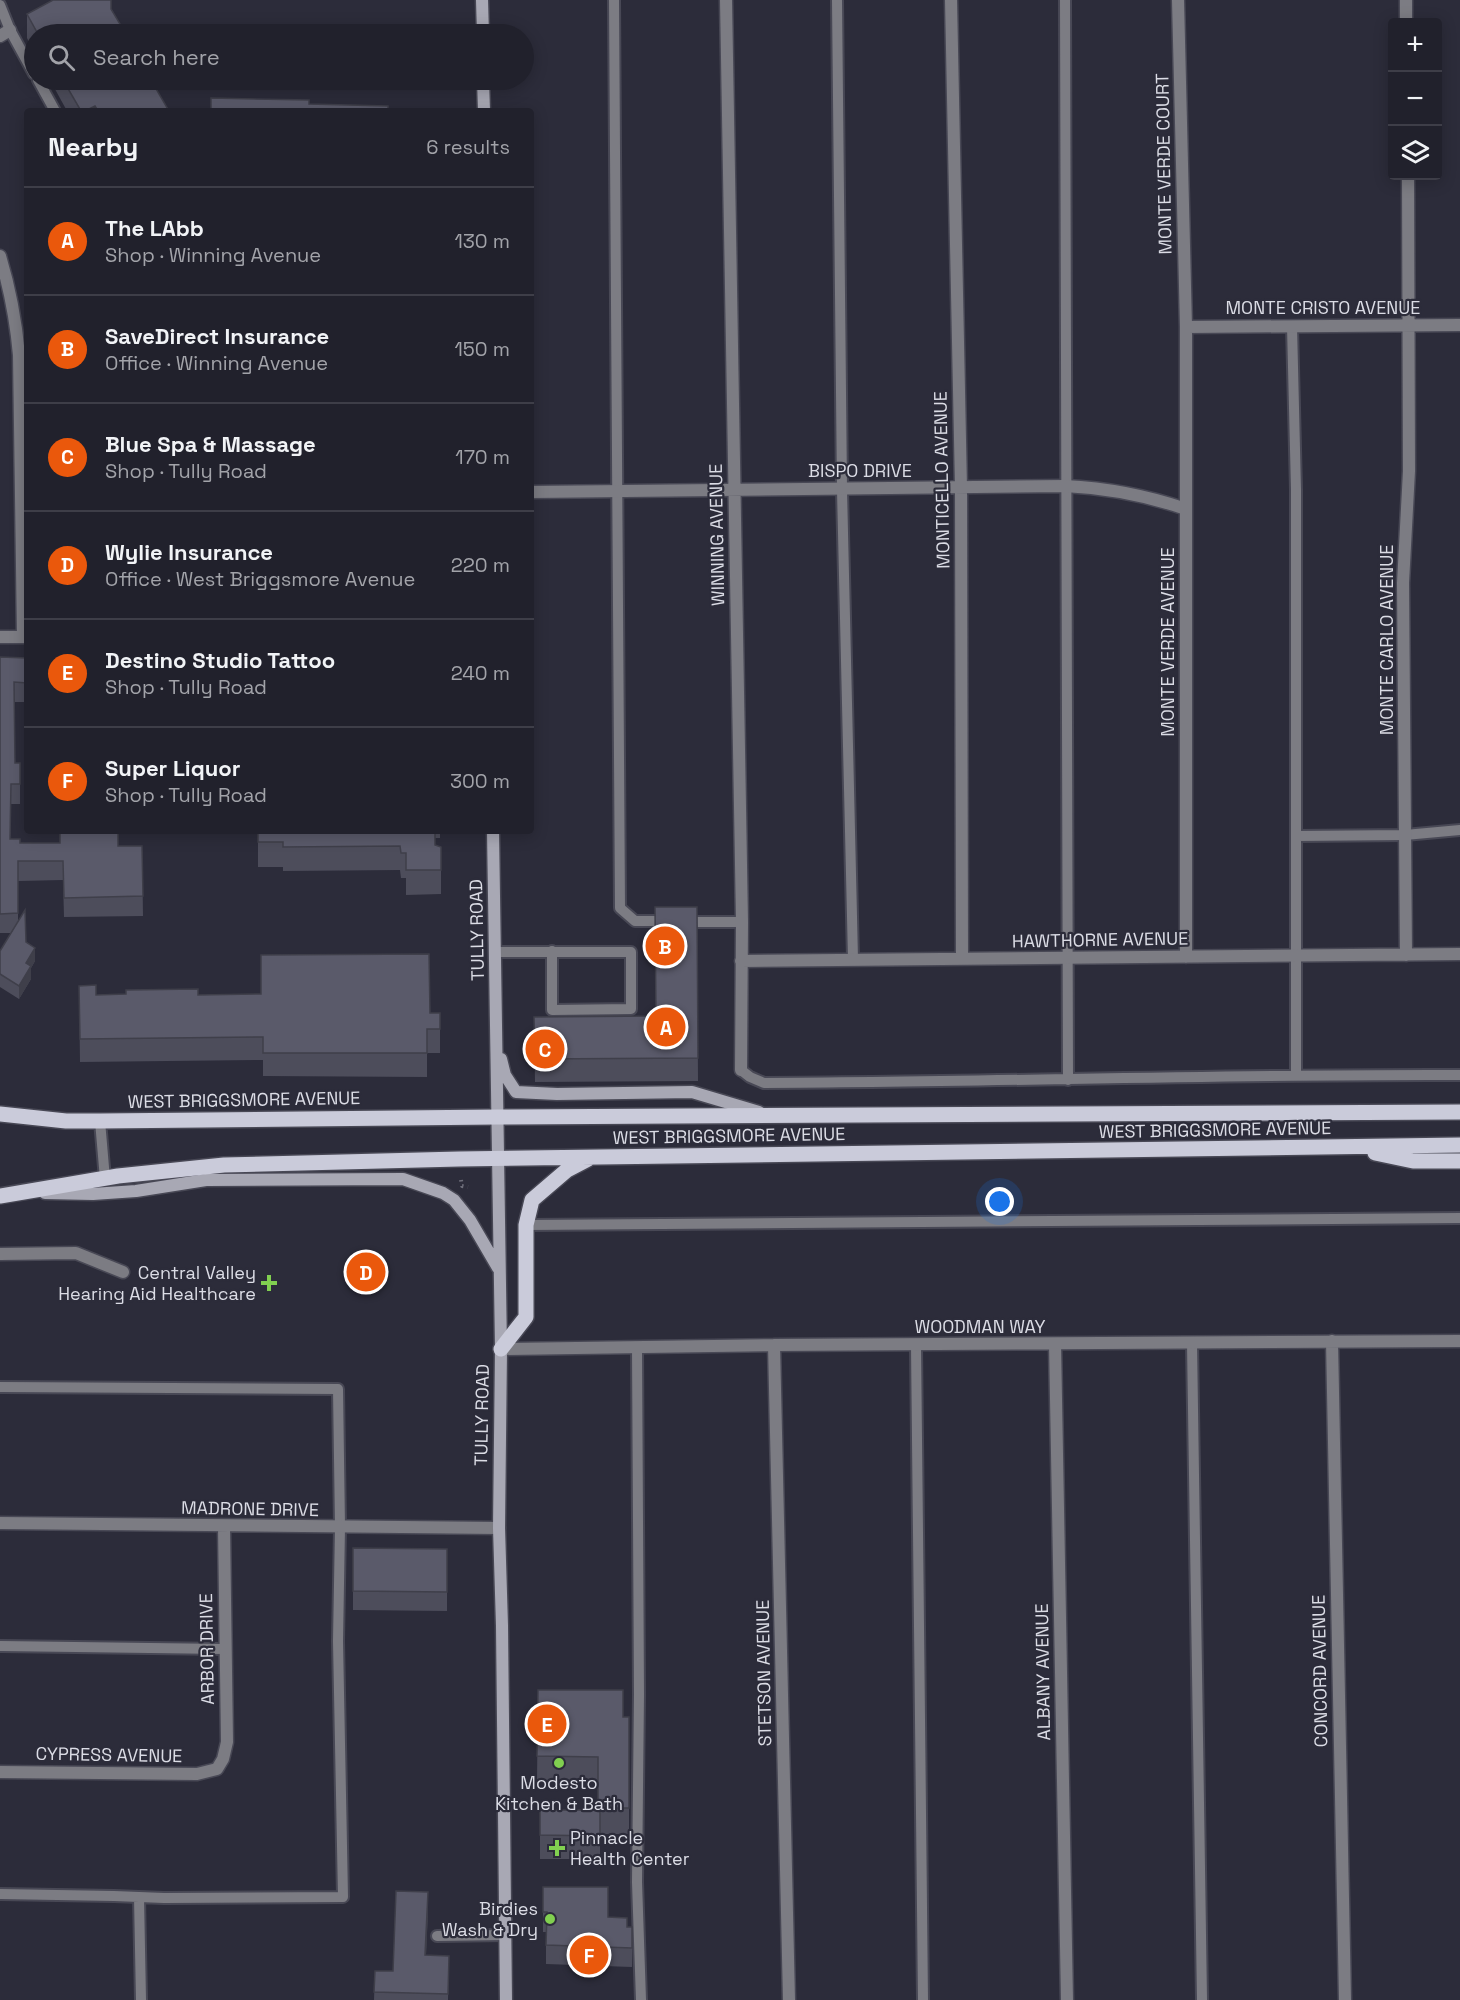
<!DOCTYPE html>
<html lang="en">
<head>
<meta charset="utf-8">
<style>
	:root { --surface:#21212c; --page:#2d2e38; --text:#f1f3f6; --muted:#a2a3a9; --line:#3e3e48; --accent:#ea580c }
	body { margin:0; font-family:"Space Grotesk",sans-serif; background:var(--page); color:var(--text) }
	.controls { position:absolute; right:18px; top:18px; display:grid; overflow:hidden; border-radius:6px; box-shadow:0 3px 15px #0003 }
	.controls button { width:54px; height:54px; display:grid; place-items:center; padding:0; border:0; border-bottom:2px solid var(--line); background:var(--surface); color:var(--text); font:30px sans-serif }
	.you { position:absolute; left:1000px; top:1202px; width:21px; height:21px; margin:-15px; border:4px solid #fff; border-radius:50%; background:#1a73e8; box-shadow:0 0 0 9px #1a73e833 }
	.badge { display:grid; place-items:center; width:39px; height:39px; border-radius:50%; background:var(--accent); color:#fff; font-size:20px; font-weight:700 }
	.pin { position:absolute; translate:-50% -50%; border:3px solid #fff; box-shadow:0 2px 6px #0006 }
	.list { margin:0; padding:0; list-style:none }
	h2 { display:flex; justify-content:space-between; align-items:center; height:78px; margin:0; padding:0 24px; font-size:26px }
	h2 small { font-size:20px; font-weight:400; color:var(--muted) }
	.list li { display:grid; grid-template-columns:39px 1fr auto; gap:18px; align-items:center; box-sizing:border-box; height:108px; padding:0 24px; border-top:2px solid var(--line) }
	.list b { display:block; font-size:22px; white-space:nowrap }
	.list p { margin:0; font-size:20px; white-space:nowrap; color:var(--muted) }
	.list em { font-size:20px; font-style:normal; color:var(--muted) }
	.icon { flex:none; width:33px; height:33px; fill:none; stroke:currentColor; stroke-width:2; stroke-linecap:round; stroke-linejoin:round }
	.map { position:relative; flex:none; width:1460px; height:2000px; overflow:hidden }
	.search { position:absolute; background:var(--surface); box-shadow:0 3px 15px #0003; left:24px; top:24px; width:510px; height:66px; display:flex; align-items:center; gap:15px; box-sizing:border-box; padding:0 21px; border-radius:33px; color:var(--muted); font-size:22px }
	.panel { position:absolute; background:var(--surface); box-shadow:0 3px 15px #0003; left:24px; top:108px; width:510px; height:726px; border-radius:6px }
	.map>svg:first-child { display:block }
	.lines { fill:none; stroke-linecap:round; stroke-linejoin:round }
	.lane-casing { stroke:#484855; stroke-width:14 }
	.street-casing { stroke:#484855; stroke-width:15 }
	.secondary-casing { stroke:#484855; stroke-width:15 }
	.primary-casing { stroke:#484855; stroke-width:18 }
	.path { stroke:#6f6f7b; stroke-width:4; stroke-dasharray:1.5 4.5; stroke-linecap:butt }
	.lane { stroke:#7c7c83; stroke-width:10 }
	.street { stroke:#7c7c83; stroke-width:12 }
	.secondary { stroke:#a8a8b4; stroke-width:12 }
	.primary { stroke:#cacbda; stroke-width:15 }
	.wall { fill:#4d4d5b }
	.shaded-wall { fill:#3f3f4a }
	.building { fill:#5a5a6a; stroke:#3f3f4a; stroke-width:1.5 }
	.poi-dot { fill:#81d050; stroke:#2c2c3a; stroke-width:2 }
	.labels { text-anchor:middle; stroke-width:4.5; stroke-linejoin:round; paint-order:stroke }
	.street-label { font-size:18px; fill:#dbdce5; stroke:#2c2c3a }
	.poi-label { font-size:18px; fill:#dbdce5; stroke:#2c2c3a; text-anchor:end }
</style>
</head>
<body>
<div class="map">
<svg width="1460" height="2000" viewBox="0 0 1460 2000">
	<rect width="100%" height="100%" fill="#2c2c3a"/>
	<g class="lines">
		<defs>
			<path id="lane" d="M614 0 620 908 635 921H670
				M837 0 842 490 853 959
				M1065 0 1068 1080
				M0 5 10 30 34 74
				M38 80 55 111
				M1292 326 1296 490V1074
				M1296 836 1405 835 1460 830
				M685 922H742
				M495 952H631V1009L552 1010V951
				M741 1070 750 1077 764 1083C996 1082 1228 1074 1460 1075
				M100 1121 105 1179
				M526 1225 1460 1218
				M1192 1343 1202 2000
				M916 1345 923 2000
				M637 1347 639 1694 637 1882 641 2000
				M0 1387 338 1389 340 1527 338 1641 343 1897 164 1898 114 1896 0 1894
				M0 1646 225 1649
				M139 1897 141 2000
				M437 1936 505 1935"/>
			<path id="street" d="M726 0 742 922 741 1070
				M951 0 961 488 962 959
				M1178 0 1186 327V957
				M1406 0V22
				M0 36 10 30
				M0 256C10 289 16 321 19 355L23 637
				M1186 327 1460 325
				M531 492 1065 486C1108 488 1145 495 1186 509
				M0 637H27
				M1406 955 1403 583 1409 471 1408 176
				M741 961 1460 954
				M0 1254 76 1253 123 1272
				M1332 1341 1345 2000
				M1055 1344 1067 2000
				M774 1345 789 2000
				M501 1349 774 1345 1460 1341
				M0 1523 499 1528
				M0 1772 197 1774 217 1769 223 1759 227 1742 224 1527"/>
			<path id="secondary" d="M482 0 483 34
				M483 80 484 111
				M493 831 501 1349 499 1528 502 1626 506 2000
				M501 1059 505 1075 516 1092 557 1094 692 1092 759 1112
				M45 1193 93 1194 136 1191 206 1180 403 1179 443 1193 454 1200 470 1220 498 1268"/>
			<path id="primary" d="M0 1114 66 1121H100L497 1117 1460 1112
				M1375 1153 1413 1161H1460
				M0 1196 118 1176 224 1165 459 1159 1460 1145
				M501 1349 526 1317V1225L532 1200 567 1170 588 1159"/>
		</defs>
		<!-- lane casing -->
		<use href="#lane" class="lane-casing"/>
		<!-- street casing -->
		<use href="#street" class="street-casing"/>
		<!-- secondary casing -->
		<use href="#secondary" class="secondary-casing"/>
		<!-- primary casing -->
		<use href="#primary" class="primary-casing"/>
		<!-- path -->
		<path class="path" d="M461 1180 462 1186 468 1187"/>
		<!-- lane -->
		<use href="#lane" class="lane"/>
		<!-- street -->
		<use href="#street" class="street"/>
		<!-- secondary -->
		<use href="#secondary" class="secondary"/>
		<!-- primary -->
		<use href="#primary" class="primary"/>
	</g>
	<!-- wall -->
	<path class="wall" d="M111 9 126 34H34V52L27 38V14Z
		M50 80H151L169 111H67Z
		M0 657 27 658V702H14L15 763H20V804H11L10 839 20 843 118 846H142L143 916 64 917 63 880 18 881V922L26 942 35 961 31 968V979L19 999 0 987V951L11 933H0Z
		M258 831H440V838H435V845L441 847V894L406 895V878H401L400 870 283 871V867H258Z
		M697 907 698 1081 535 1082 534 1017 656 1016Z
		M79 986 96 995H198L430 1013H440V1053H427V1077L263 1076V1060L80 1062Z
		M353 1548 447 1549V1611L353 1610Z
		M538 1690 623 1717H629V1834H600V1859H540V1810H598V1782H537Z
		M543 1887 627 1927H632V1967L546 1964V1932H543Z
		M428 1911 426 1955 449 1956 448 2000H374L375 1971H393Z"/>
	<!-- shaded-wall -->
	<path class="shaded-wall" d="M95 106V111H85Z
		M35 948V961L31 968V979L19 999V986L26 963Z
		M428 1892V1911L425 1975V1955Z"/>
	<!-- building -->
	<path class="building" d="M53 0H111V9L126 34H38L27 14Z
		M63 80H151L169 111H98L95 106 85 111H81Z
		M211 98 309 100V104L388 106V111H211Z
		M0 657 27 658V683L14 682 15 763H20V784H11L10 839H20V843H60V831H118V846H142L143 896 64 898 63 861H18V913L0 914Z
		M258 831H435V845L441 847V870H406V853H401L400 846 283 847V842H258Z
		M655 907H697L698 1058 535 1059 534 1017 656 1016Z
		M25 910 26 942 35 948 26 963 31 966 19 986 0 974V951Z
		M429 954 430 1013H440V1029H427V1053H263V1037L80 1039 79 986 96 985V995L126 994V990L198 989V995L261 994V955Z
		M353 1548 447 1549V1592L353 1591Z
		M538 1690H623V1717H629V1808H598V1757L537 1756Z
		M540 1810H600V1836L540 1835Z
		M543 1887H608V1917L627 1918V1927H632V1948L546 1945 547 1912H543Z
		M396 1891 428 1892 425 1955 449 1956 448 1994 374 1992 375 1971H393Z"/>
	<!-- markers -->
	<g class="poi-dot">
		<path d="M266 1274h6v6h6v6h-6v6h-6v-6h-6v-6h6z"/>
		<circle cx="559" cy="1763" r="6"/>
		<path d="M554 1839h6v6h6v6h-6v6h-6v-6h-6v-6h6z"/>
		<circle cx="550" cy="1919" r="6"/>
	</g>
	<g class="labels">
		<!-- street labels -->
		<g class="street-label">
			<text transform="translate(1164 164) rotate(-91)" y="6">MONTE VERDE COURT</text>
			<text x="1323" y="314">MONTE CRISTO AVENUE</text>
			<text x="860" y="477">BISPO DRIVE</text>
			<text transform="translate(942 480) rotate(-91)" y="6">MONTICELLO AVENUE</text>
			<text transform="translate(717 535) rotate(-91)" y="6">WINNING AVENUE</text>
			<text transform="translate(1387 640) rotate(-90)" y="6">MONTE CARLO AVENUE</text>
			<text transform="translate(1168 642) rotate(-90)" y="6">MONTE VERDE AVENUE</text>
			<text transform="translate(477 930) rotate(-91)" y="6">TULLY ROAD</text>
			<text transform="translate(1100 940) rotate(-1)" y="6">HAWTHORNE AVENUE</text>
			<text transform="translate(244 1100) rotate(-1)" y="6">WEST BRIGGSMORE AVENUE</text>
			<text transform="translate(1215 1130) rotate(-1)" y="6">WEST BRIGGSMORE AVENUE</text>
			<text transform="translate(729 1136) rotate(-1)" y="6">WEST BRIGGSMORE AVENUE</text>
			<text x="980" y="1333">WOODMAN WAY</text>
			<text transform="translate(482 1415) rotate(-89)" y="6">TULLY ROAD</text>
			<text transform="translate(250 1509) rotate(1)" y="6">MADRONE DRIVE</text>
			<text transform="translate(207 1649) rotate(-91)" y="6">ARBOR DRIVE</text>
			<text transform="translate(1320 1671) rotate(-91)" y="6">CONCORD AVENUE</text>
			<text transform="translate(1043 1672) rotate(-91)" y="6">ALBANY AVENUE</text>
			<text transform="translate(764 1673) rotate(-91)" y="6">STETSON AVENUE</text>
			<text transform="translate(109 1755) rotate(1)" y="6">CYPRESS AVENUE</text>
		</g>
		<!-- poi labels -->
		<g class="poi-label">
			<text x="256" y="1279">Central Valley<tspan x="256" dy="21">Hearing Aid Healthcare</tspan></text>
			<text x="559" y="1789" text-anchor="middle">Modesto<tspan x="559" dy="21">Kitchen &amp; Bath</tspan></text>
			<text x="570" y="1844" text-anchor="start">Pinnacle<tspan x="570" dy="21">Health Center</tspan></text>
			<text x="538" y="1915">Birdies<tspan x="538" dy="21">Wash &amp; Dry</tspan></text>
		</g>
	</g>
</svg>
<div class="controls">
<button>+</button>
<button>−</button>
<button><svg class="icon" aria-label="layers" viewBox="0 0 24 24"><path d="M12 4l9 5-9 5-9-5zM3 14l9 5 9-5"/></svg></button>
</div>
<div class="you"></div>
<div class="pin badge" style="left:666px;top:1027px">A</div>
<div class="pin badge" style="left:665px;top:946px">B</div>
<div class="pin badge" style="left:545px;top:1049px">C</div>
<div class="pin badge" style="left:366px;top:1272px">D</div>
<div class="pin badge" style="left:547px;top:1724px">E</div>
<div class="pin badge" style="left:589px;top:1955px">F</div>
<div class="search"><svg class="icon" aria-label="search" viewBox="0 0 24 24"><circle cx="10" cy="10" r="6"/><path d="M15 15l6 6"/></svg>Search here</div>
<section class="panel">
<h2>Nearby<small>6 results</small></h2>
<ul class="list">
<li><span class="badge">A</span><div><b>The LAbb</b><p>Shop · Winning Avenue</p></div><em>130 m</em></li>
<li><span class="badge">B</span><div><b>SaveDirect Insurance</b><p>Office · Winning Avenue</p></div><em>150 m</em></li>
<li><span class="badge">C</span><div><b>Blue Spa &amp; Massage</b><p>Shop · Tully Road</p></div><em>170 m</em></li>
<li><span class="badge">D</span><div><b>Wylie Insurance</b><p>Office · West Briggsmore Avenue</p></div><em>220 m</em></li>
<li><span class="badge">E</span><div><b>Destino Studio Tattoo</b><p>Shop · Tully Road</p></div><em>240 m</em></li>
<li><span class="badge">F</span><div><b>Super Liquor</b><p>Shop · Tully Road</p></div><em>300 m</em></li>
</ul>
</section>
</div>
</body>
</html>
